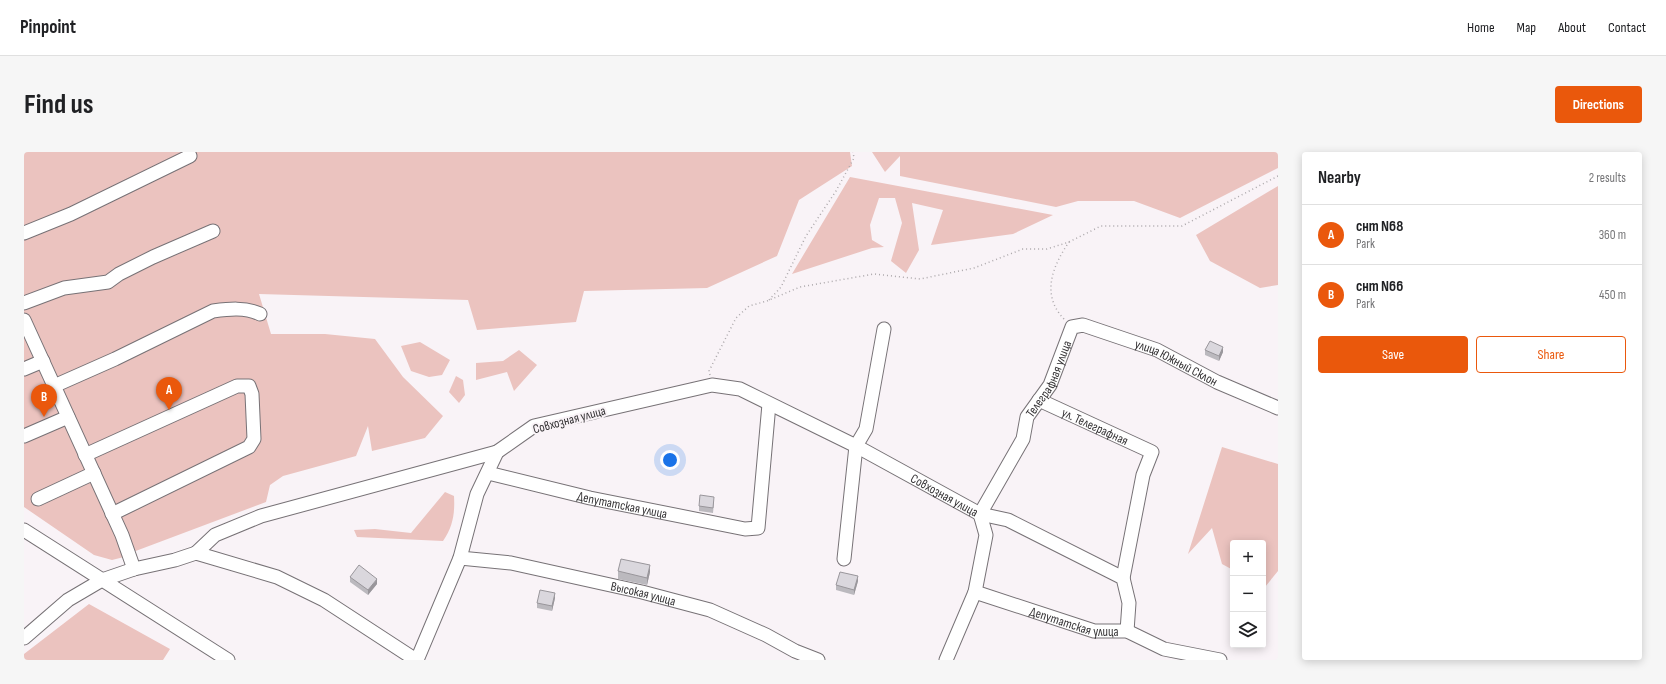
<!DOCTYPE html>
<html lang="en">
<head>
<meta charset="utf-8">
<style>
	:root { --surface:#fff; --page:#f6f6f6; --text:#202124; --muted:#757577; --line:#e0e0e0; --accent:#ea580c }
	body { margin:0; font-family:"Sofia Sans Condensed",sans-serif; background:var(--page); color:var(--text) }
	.controls { position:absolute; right:12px; bottom:12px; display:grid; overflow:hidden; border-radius:4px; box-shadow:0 2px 10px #0003 }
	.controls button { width:36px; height:36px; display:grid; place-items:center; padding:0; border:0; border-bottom:1px solid var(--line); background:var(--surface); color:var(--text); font:20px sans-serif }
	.you { position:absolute; left:646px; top:308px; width:14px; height:14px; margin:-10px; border:3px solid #fff; border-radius:50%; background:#1a73e8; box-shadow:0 0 0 6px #1a73e833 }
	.badge { display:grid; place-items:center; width:26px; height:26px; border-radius:50%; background:var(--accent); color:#fff; font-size:13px; font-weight:700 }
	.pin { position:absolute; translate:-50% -33px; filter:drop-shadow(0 1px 2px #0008) }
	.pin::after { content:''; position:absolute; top:21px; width:14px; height:12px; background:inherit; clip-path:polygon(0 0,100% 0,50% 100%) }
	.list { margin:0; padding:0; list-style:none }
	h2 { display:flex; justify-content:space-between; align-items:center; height:52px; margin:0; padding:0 16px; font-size:17px }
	h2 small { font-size:13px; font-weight:400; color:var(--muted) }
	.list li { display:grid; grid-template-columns:26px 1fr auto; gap:12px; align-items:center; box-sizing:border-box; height:60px; padding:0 16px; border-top:1px solid var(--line) }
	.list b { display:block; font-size:15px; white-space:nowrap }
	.list p { margin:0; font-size:13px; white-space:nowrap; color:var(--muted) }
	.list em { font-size:13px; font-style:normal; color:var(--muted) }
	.actions { display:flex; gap:8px; padding:12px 16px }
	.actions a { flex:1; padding:9px 0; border:1px solid var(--accent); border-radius:4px; text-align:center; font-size:14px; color:var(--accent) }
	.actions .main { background:var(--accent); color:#fff }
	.icon { flex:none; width:22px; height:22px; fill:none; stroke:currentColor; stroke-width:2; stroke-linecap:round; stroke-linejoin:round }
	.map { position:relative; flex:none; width:1254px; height:508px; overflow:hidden; border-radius:4px }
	header { display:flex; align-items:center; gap:24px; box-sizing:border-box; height:56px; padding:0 20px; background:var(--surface); border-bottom:1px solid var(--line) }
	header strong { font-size:19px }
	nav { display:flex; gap:22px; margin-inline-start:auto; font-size:14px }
	.intro { display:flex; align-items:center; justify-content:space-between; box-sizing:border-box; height:96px; padding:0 24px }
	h1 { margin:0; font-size:28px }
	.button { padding:10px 18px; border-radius:4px; background:var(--accent); color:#fff; font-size:14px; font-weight:700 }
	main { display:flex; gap:24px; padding:0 24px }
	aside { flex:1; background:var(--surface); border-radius:4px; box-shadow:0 2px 10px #0003 }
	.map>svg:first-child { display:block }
	.green { fill:#ebc3bf }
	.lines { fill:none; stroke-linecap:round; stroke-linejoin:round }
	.minor-casing { stroke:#777276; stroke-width:15 }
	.path { stroke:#aca8ab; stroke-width:1.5; stroke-dasharray:1 3; stroke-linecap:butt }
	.minor { stroke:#fff; stroke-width:13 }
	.wall { fill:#bbb9be }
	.shaded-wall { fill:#99969b }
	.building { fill:#dad7dd; stroke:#99969b }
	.labels { text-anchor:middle; stroke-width:4; stroke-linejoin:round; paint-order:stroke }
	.street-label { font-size:13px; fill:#343234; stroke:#f9f3f7 }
</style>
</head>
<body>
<header>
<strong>Pinpoint</strong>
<nav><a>Home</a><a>Map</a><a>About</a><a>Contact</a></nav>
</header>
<div class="intro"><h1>Find us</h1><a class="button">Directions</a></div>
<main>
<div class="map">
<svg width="1254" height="508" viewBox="0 0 1254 508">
	<rect width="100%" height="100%" fill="#f9f3f7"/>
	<!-- green -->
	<path class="green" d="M0 0H826L828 14 775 48 753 104 683 136 560 139 552 170 453 178 444 148 235 142 247 182H301L351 187 379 225 419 264 401 286 348 299 344 274 332 304 259 324 246 333 242 350 109 400 0 160Z
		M848 0H1254V16L1156 66 1110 49H1054L1032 55 876 24V4L861 20Z
		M826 25 1029 63 989 82 907 93 919 58 888 51 895 98 882 121 867 109 878 71 871 46H855L846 73 848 88 860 95 848 96 768 122Z
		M1254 34V133L1236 136 1186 109 1172 83Z
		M0 174 104 404 88 408 70 403 0 355Z
		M396 190 426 208 418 223 405 225 387 219 377 194Z
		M495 198 513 213 490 239 483 220 452 228V211L479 209Z
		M432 224 439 228 441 243 435 251 425 240Z
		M1198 295 1254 312V419L1241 435 1239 434V391H1209V418L1198 412 1188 376 1164 402Z
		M421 340 430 344C431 361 429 375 419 389L333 385 330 378 351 377 387 381Z
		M65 452 146 497 139 508H0V502Z"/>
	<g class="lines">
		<defs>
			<g id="minor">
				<path d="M0 81 47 62 166 4"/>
				<path d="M0 151 40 136 84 130 95 122 129 105 189 79"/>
				<path d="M0 168 98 383 110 417"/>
				<path d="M0 217 19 209"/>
				<path d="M30 234 91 207 189 159C205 157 221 155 236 162"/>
				<path id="s1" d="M1015 248 1128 300 1119 323 1099 426"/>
				<path d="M0 284 44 265"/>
				<path d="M61 303 213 234H225L228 242 230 287 225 295 88 362"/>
				<path id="s2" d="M464 321 566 346 721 377 734 376 745 252"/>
				<path d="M14 347 70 321"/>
				<path d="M0 378 204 508"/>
				<path d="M172 401 191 383 237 364 473 300"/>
				<path id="s3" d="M436 406 487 411 618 440 686 458 742 483 771 499 794 508"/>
				<path d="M820 407 832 294 842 277 860 177"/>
				<path id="s4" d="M951 440 1070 479H1103L1140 497 1196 508"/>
				<path d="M0 486 44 448 78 428 110 417 151 408 172 401 253 425 300 448 392 508"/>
				<path id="s5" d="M393 508 436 406 453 342 473 300 510 274 688 233 716 237 832 294 956 362 984 368 1099 426 1105 451 1103 479"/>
				<path id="s6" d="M922 508 951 440 962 383 956 362 999 287 1003 265 1026 233 1048 175 1059 173 1133 198 1193 230 1254 256"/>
			</g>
		</defs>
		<!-- minor casing -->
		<use href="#minor" class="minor-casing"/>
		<!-- path -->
		<path class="path" d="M745 148 757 135 782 84 812 39 830 6 829 0
			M1040 167C1017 143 1028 115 1045 90
			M686 223 685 219 712 166 725 154 743 149 776 135 850 122 896 127 950 116 999 97H1023L1045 90 1077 74H1158L1254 24"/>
		<!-- minor -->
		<use href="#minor" class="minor"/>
	</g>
	<!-- wall -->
	<path class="wall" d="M1181 198 1199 200 1195 209 1181 203Z
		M690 350 689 361 675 359V354Z
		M594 419 626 420 623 433 594 427Z
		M326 425 353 432 344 443 326 430Z
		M834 429 830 443 812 438V433Z
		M531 446 528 459 513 456V451Z"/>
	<!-- shaded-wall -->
	<path class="shaded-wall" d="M1199 195V200L1195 209V204Z
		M626 413V420L623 433V426Z
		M834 424V429L830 443V438Z
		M353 427V432L344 443V438Z
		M531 441V446L528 459V454Z"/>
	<!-- building -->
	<path class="building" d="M1186 189 1199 195 1195 204 1181 198Z
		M676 343 690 345 689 356 675 354Z
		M597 407 626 413 623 426 594 419Z
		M335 413 353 427 344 438 326 425Z
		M816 420 834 424 830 438 812 433Z
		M516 438 531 441 528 454 513 451Z"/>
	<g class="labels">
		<!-- street labels -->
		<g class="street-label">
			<text dy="5" stroke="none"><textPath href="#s6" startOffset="476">улица Южный Склон</textPath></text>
			<text dy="5" stroke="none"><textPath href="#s6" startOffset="307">Телеграфная улица</textPath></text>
			<text transform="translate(545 267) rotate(-15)" y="5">Совхозная улица</text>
			<text dy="5" stroke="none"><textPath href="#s1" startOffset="62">ул. Телеграфная</textPath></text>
			<text dy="5" stroke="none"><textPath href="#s5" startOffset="710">Совхозная улица</textPath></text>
			<text dy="5" stroke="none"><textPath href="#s2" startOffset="138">Депутатская улица</textPath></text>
			<text dy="5" stroke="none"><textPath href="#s3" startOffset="187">Высокая улица</textPath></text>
			<text dy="5" stroke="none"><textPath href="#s4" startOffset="104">Депутатская улица</textPath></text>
		</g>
	</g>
</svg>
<div class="controls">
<button>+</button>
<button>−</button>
<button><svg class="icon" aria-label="layers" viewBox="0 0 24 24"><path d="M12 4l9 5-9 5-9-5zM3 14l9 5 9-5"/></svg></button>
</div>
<div class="you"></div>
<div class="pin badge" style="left:145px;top:258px">A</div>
<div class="pin badge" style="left:20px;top:265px">B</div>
</div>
<aside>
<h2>Nearby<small>2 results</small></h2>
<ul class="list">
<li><span class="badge">A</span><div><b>снт N68</b><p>Park</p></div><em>360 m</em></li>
<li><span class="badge">B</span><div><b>снт N66</b><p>Park</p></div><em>450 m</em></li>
</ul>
<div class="actions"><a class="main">Save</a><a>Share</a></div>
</aside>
</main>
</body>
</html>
